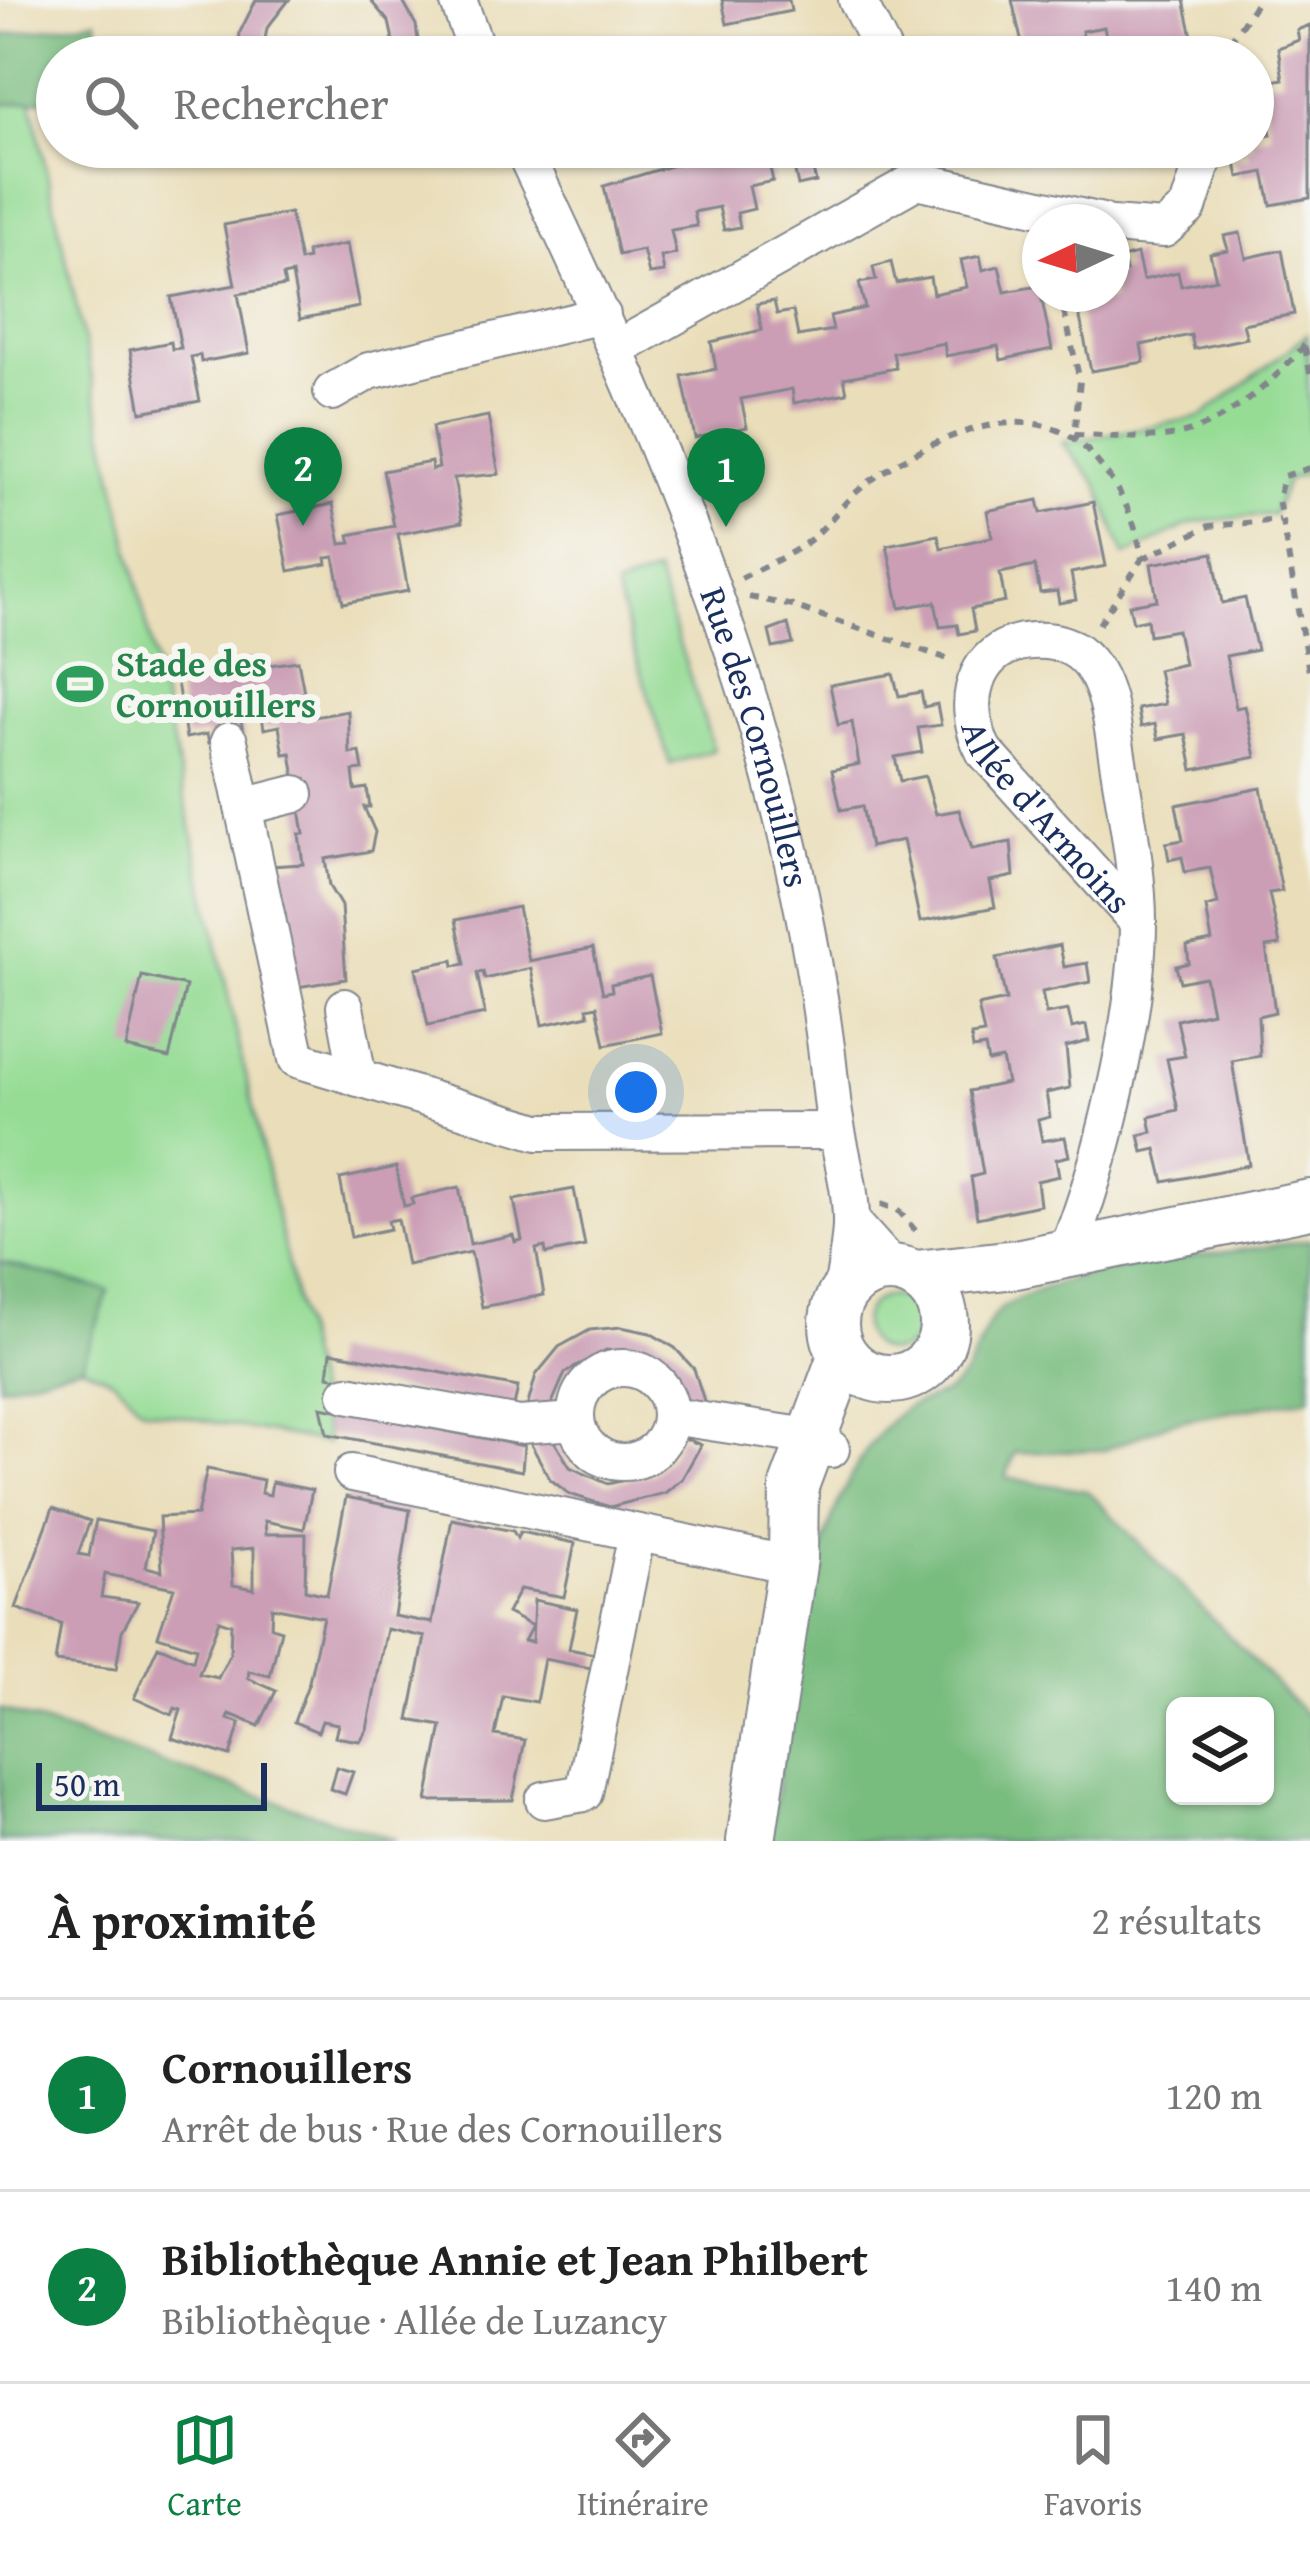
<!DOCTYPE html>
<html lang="fr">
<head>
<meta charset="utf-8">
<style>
	:root { --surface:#fff; --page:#f2f2f2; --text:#222; --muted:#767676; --line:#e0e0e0; --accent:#0b8043 }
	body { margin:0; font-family:"Gentium Book Plus",serif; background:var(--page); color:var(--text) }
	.controls { position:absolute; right:36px; bottom:36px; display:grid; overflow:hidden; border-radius:18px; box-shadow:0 3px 9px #0004 }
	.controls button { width:108px; height:108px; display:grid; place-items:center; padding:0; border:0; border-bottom:3px solid var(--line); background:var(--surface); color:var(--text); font:60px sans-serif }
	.compass { position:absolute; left:1022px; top:204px; width:108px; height:108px; border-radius:50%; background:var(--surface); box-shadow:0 3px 9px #0004; rotate:266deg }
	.scale { position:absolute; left:36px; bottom:30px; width:231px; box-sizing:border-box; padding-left:12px; border:6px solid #1b2f5e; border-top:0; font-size:33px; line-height:42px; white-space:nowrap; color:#1b2f5e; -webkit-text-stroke:9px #f6f6f2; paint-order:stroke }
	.you { position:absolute; left:636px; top:1092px; width:42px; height:42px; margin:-30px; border:9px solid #fff; border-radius:50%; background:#1a73e8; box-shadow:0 0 0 18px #1a73e833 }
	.badge { display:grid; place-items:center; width:78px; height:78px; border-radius:50%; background:var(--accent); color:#fff; font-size:39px; font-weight:700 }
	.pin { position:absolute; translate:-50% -99px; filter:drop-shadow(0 3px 6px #0008) }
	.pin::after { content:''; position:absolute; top:63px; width:42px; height:36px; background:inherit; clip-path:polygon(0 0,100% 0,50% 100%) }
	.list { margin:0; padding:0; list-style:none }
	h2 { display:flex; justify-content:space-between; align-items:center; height:156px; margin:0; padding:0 48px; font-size:51px }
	h2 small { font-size:39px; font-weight:400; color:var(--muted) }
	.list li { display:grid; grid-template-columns:78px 1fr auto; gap:36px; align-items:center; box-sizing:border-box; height:192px; padding:0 48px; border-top:3px solid var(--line) }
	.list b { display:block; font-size:45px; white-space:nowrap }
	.list p { margin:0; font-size:39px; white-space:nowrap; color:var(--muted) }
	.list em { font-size:39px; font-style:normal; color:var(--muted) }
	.icon { flex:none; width:66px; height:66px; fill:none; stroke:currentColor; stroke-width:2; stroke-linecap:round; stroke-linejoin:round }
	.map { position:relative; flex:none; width:1310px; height:1841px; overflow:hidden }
	.search { position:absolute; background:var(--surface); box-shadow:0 3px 9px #0004; left:36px; right:36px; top:36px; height:132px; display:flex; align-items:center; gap:30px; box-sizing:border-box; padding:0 42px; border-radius:66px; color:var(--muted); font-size:45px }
	.sheet { height:540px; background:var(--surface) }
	nav { display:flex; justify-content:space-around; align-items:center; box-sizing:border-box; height:168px; border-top:3px solid var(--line); background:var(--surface); font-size:33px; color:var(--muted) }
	nav a { display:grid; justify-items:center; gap:6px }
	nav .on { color:var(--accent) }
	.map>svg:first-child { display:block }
	.green { fill:#96dc95; stroke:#58867a; stroke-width:3 }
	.forest { fill:#78bc7e; stroke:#4a766e; stroke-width:3; fill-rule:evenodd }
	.building { fill:#cb9eb5; fill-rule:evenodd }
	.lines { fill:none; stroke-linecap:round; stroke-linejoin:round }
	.minor-casing { stroke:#82868c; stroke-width:40 }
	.major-casing { stroke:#82868c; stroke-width:52 }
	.path { stroke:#82868c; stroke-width:6; stroke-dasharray:9 9; stroke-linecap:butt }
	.minor { stroke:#fff; stroke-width:36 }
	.major { stroke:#fff; stroke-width:48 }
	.labels { text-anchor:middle; stroke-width:12; stroke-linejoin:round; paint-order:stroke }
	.leisure-label { font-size:36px; font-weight:bold; fill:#27864d; stroke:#f6f6f2; text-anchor:start }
	.street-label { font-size:36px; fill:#1b2f5e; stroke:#f6f6f2 }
</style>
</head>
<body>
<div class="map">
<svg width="1310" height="1841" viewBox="0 0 1310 1841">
	<rect width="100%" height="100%" fill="#f6f6f2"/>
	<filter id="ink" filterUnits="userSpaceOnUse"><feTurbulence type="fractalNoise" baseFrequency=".00833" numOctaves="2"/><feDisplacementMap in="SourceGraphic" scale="24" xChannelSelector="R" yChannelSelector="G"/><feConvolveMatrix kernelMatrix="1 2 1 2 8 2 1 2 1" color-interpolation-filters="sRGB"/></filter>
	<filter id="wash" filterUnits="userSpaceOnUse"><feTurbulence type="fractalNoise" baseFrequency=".004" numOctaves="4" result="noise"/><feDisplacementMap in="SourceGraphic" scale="48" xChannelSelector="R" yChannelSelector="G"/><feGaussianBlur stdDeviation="2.7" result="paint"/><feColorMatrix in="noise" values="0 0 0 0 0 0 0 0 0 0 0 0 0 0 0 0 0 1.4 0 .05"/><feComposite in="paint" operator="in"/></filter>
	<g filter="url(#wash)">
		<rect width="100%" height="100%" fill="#eadeba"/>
		<!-- green -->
		<path class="green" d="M31 101 327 1443 143 1409 114 1380 82 1366 108 1291 0 1262V105Z
			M1307 335 1310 472 1287 480 1273 514 1194 522 1125 556 1098 485 1062 443 1201 417Z
			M656 573 714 750 670 764 615 588Z
			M863 1324a28 28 0 1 1 56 0a28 28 0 1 1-56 0Z"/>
		<!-- forest -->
		<path class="forest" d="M96 20 104 57H57V98L0 105V36Z
			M1310 1240V1398L1172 1422 1105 1450 1015 1453 1006 1478 1088 1491 1310 1719V1841H769C789 1719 802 1497 899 1413 912 1401 933 1401 948 1391 978 1372 980 1324 1001 1309 1066 1265 1227 1254 1310 1240ZM1175 1706H1265V1796H1175Z
			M0 1262 109 1291 82 1366 0 1386Z
			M0 1709 396 1841H0Z"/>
		<g id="blocks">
			<!-- building -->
			<path class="building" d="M256 0H289L267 28 262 57H238L240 32Z
				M370 0H402L416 25 420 57H397L389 22Z
				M722 0H789L791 11 727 24Z
				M1012 0H1184L1195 50 1171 57H1135L1133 49 1110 54 1104 27 1082 31 1087 56 1025 57Z
				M1310 25V198L1271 205 1264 172 1239 177 1235 159 1249 157 1246 147H1253V138L1271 135 1261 83 1283 79 1278 48 1299 40 1297 30Z
				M693 147H826L829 162 812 166 816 182 798 186 793 163 770 168 773 181 749 186 754 209 737 213 740 227 724 230 719 207 694 212 697 226 671 230 676 254 661 257 664 272 649 274 643 250 619 255 604 186 684 162 681 150Z
				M290 213 300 261 308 259 307 252 347 244 359 307 300 319 292 274 283 276 285 286 238 294 249 353 201 362 200 355 191 357 200 401 141 412 130 350 171 342 172 349 181 348 171 297 235 285 224 225Z
				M1240 233 1246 258 1282 250 1294 314 1243 324 1247 338 1194 349 1191 335 1141 345 1144 362 1091 371 1078 308 1113 301 1112 274 1126 271 1122 258 1137 254 1143 280 1178 272 1181 286 1216 279 1210 253 1228 250 1224 236Z
				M980 256 983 270 999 266 1005 292 1039 286 1052 349 1001 360 998 346 946 356 944 343 893 353 896 368 844 378 847 393 794 403 792 389 741 399 747 427 695 438 682 376 716 369 711 342 762 330 757 304 774 301 777 314 793 311 798 336 833 330 830 316 865 308 859 283 876 280 873 267 891 262 896 283 930 277 933 294 967 287 961 260Z
				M488 416 499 474 454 478 462 522 398 534 408 591 343 603 334 557 326 558 327 564 289 571 278 515 333 504 341 544 351 543 349 535 394 526 383 471 431 462 432 470 439 468 432 427Z
				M1038 500 1041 513 1093 502 1106 566 1071 573 1076 600 1059 603 1057 591 1040 593 1035 566 1000 573 1005 602 971 609 975 631 959 634 957 625 940 627 935 602 900 608 887 545 938 535 941 548 992 537 987 511Z
				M1213 553 1222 603 1245 598 1257 650 1226 656 1236 708 1245 706 1256 757 1193 770 1186 734 1158 739 1155 724 1141 727 1138 709 1165 704 1158 670 1184 664 1177 630 1149 635 1147 619 1133 622 1129 605 1157 600 1151 564Z
				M788 624 793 644 773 648 769 631Z
				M257 659 270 665 298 661 309 718 348 711 350 754 360 752 363 770 353 771 355 790 367 788 370 807H364L375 832 371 851 325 859 329 886 341 906 346 979 291 988 285 913 277 914 270 866 303 864 299 834H304L291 753 284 754 279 726 264 729 262 716 241 720 244 737 209 743 207 734 186 738 177 682 201 678 213 667Z
				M893 674 899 696 921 692 924 707 937 704 941 725 918 728 922 752 895 757 900 781 925 776 936 814 959 810 972 849 1011 842 1014 876 990 881 995 907 920 922 903 840 870 847 862 806 841 810 832 770 859 764 852 722 838 725 830 685Z
				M1261 788 1282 891 1269 893 1280 945 1266 947 1275 1012 1258 1016 1260 1056 1232 1061 1249 1165 1164 1182 1156 1149 1143 1152 1139 1135 1152 1132 1149 1117 1178 1110 1167 1059 1185 1056 1177 1020 1212 1012 1205 977 1180 982 1176 966 1189 963 1187 946 1212 941 1206 907 1218 904 1210 868 1185 872 1182 857 1169 860 1166 843 1183 840 1176 805Z
				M518 907 529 961 593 948 603 993 612 991 611 984 650 976 662 1033 605 1045 597 1006 587 1008 589 1015 542 1025 531 968 485 979 483 972 477 973 485 1014 428 1026 416 968 453 960 454 966 465 964 456 920Z
				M1060 945 1064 967 1087 963 1090 982 1042 992 1046 1014 1068 1010 1072 1028 1086 1025 1089 1041 1066 1047 1070 1088 1046 1093 1050 1117 1038 1120 1042 1141 1065 1137 1069 1156 1056 1159 1059 1176 1037 1181 1040 1205 977 1218 971 1177 983 1174 969 1091 1007 1083 1002 1059 988 1062 985 1047 973 1049 971 1036 984 1034 978 1006 1006 1000 997 958Z
				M142 976 186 986 169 1058 126 1048Z
				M396 1167 404 1206 413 1204 411 1198 459 1187 470 1244 513 1235 515 1242 522 1240 514 1200 574 1189 585 1246 546 1254 545 1247 536 1249 544 1295 482 1307 471 1252 407 1265 398 1219 388 1221 390 1229 351 1237 340 1179Z
				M621 1327 650 1333 675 1348 694 1369 705 1404 681 1401 664 1370 641 1354 606 1350 565 1373 549 1410 526 1411 536 1375 559 1347 590 1330Z
				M331 1352 518 1387 513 1411 328 1376Z
				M321 1407 524 1446 522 1471 327 1434Z
				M551 1436 570 1467 608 1484 652 1474 671 1456 680 1436 701 1445 682 1479 665 1493 610 1507 569 1494 550 1479 528 1439Z
				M207 1469 263 1480 261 1493 270 1495 272 1482 312 1490 304 1529 265 1521 266 1534H306L305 1590 327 1595 346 1497 410 1510 394 1616 432 1623 452 1519 513 1531 517 1538 520 1532 575 1543 564 1597 520 1589 507 1613 532 1626 524 1641 532 1642 534 1600 577 1609 569 1649 599 1655 596 1669 544 1659 536 1702 503 1696 495 1735 525 1740 513 1800 427 1801 442 1726 409 1720 425 1637 387 1629 367 1729 360 1741 335 1737 338 1724 322 1721 318 1732 294 1722 309 1682 323 1617 272 1607 271 1627 281 1630 270 1676 249 1671 248 1678 276 1691 259 1726 230 1714 228 1719 240 1723 230 1756 172 1738 181 1710 175 1708 172 1715 134 1698 158 1646 193 1661 196 1648 158 1636 174 1588 105 1574 101 1597 138 1602 122 1631 116 1669 55 1662 61 1624 16 1608 53 1508 90 1521 78 1554 89 1556 96 1520 153 1531 146 1567 162 1571 159 1517 197 1515ZM254 1548V1589L233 1585 231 1550ZM219 1620 231 1624 230 1654 218 1678 199 1674Z
				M336 1767 353 1772 345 1794 330 1789Z"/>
		</g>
	</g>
	<g filter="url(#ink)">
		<use href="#blocks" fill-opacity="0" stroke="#82868c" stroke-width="3"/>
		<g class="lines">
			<defs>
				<g id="minor">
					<path d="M458 0 479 57"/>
					<path d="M857 0 886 57"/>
					<path id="s1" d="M522 147C669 455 798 755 832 1099 836 1140 852 1184 851 1225 850 1249 845 1273 841 1297"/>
					<path d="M1112 225 1164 229 1188 208 1203 161 1196 147"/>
					<path d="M618 348 917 180 1102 222"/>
					<path d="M332 392 369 371 602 315"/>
					<path d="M229 741 297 1059 538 1132 835 1131"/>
					<path d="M243 807 295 794"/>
					<path d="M345 1007 358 1078"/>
					<path d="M851 1221 894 1269"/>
					<path id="s2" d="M1067 1251C1101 1169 1138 1012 1138 923 1138 870 1126 814 1118 761 1110 713 1107 646 1046 641 978 636 956 698 984 751L1138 922"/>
					<circle cx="623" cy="1415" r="47"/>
					<path d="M347 1394 519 1425 576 1421"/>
					<path d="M671 1416 796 1435 831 1449"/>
					<path d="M352 1473 792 1565"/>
					<path d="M544 1800 584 1793 637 1533"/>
				</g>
				<path id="major" d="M834 1324a55 55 0 1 1 110 0a55 55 0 1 1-110 0Z
					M916 1275 1016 1264 1310 1204
					M751 1841 793 1558 794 1486 843 1354"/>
			</defs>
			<!-- minor casing -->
			<use href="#minor" class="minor-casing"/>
			<!-- major casing -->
			<use href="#major" class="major-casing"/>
			<!-- path -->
			<path class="path" d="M1220 57 1258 0
				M1060 294 1080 381 1074 435C1102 435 1132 439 1160 437 1218 434 1275 381 1310 339
				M1305 347 1310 373
				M1310 468 1284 476 1278 499 1310 677
				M1142 559 1209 526 1280 520
				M741 578C762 567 787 557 806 543 828 527 843 501 865 485 921 442 1032 388 1090 453 1118 485 1136 516 1142 559L1096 629
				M749 597 793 606 954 661
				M881 1204 898 1210 920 1236"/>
			<!-- minor -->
			<use href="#minor" class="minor"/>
			<!-- major -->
			<use href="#major" class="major"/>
		</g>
	</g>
	<!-- icons -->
	<defs>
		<symbol id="stadium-bare" viewBox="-9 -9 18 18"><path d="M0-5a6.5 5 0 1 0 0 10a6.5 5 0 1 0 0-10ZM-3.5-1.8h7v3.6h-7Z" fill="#2e9e5b" stroke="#f6f6f2" stroke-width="2.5" paint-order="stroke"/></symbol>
	</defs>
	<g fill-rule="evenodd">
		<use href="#stadium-bare" x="47" y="651" width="66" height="66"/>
	</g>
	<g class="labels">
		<!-- leisure labels -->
		<g class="leisure-label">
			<text x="116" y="676">Stade des<tspan x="116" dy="41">Cornouillers</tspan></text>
		</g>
		<!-- street labels -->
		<g class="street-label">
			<text dy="13" stroke="none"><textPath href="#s1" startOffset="636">Rue des Cornouillers</textPath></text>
			<text dy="13" stroke="none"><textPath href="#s2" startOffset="903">Allée d'Armoins</textPath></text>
		</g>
	</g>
</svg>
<div class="controls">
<button><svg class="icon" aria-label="layers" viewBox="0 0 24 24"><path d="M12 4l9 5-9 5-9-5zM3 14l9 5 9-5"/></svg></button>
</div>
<svg class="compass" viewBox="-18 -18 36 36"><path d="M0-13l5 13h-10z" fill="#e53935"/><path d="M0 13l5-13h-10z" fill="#767676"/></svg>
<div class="scale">50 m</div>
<div class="you"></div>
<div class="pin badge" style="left:726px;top:527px">1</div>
<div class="pin badge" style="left:303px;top:526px">2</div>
<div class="search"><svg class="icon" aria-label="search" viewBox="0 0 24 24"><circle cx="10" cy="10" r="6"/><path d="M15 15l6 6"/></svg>Rechercher</div>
</div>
<section class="sheet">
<h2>À proximité<small>2 résultats</small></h2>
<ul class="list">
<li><span class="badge">1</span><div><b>Cornouillers</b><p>Arrêt de bus · Rue des Cornouillers</p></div><em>120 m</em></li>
<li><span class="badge">2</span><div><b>Bibliothèque Annie et Jean Philbert</b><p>Bibliothèque · Allée de Luzancy</p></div><em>140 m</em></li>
</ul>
</section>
<nav>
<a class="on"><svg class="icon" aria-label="map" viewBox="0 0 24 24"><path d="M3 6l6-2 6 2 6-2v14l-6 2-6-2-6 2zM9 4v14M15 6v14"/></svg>Carte</a>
<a><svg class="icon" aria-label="directions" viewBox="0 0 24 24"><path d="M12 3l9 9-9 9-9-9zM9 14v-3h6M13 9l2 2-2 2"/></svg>Itinéraire</a>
<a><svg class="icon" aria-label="saved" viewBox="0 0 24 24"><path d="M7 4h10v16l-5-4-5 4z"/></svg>Favoris</a>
</nav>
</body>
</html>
